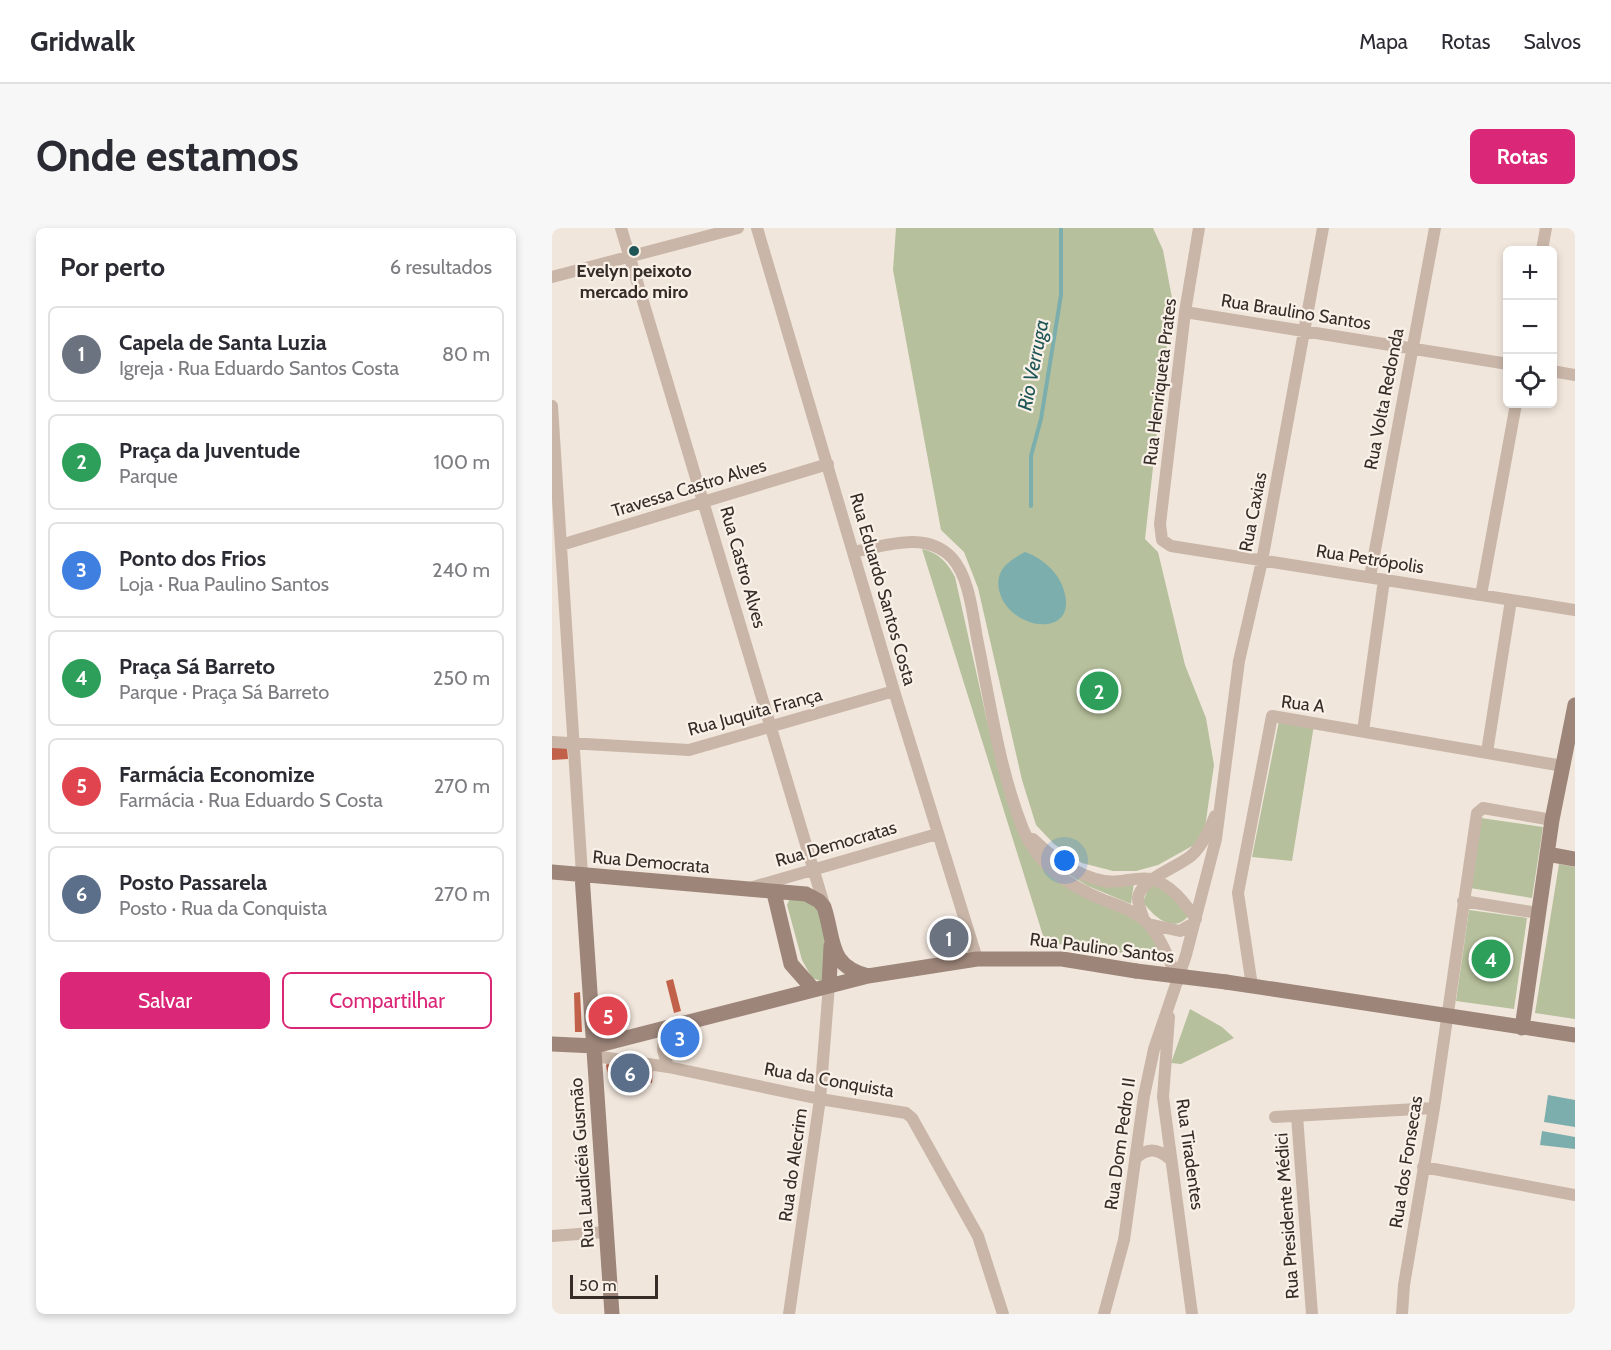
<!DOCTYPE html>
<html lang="pt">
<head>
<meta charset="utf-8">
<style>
	:root { --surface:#fff; --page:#f7f7f7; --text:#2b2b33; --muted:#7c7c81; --line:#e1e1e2; --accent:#db2777 }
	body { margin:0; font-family:Cabin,sans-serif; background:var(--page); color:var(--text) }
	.controls { position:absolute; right:18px; top:18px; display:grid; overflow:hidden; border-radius:9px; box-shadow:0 3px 9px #0003 }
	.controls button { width:54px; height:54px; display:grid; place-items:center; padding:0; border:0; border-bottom:2px solid var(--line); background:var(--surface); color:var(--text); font:30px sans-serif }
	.scale { position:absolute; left:18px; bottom:15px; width:88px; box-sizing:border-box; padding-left:6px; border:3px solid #362c28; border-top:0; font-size:16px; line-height:21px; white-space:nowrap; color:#362c28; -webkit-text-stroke:4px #f9f1e8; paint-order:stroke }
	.you { position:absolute; left:513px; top:633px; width:21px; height:21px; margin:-15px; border:4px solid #fff; border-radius:50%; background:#1a73e8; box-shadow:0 0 0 9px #1a73e833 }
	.badge { display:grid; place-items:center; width:39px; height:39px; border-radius:50%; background:var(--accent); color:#fff; font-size:20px; font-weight:700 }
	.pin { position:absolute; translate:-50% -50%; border:3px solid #fff; box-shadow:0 2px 6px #0006 }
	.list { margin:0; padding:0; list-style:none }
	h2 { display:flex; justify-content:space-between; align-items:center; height:78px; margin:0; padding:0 24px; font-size:26px }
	h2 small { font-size:20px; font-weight:400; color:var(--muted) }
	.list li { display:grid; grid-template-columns:39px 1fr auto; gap:18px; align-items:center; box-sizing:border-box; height:96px; margin:0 12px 12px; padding:0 12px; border:2px solid var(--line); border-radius:9px }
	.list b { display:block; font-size:22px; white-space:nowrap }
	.list p { margin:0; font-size:20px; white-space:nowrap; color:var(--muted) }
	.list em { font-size:20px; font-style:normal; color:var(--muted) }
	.actions { display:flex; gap:12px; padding:18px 24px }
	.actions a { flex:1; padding:14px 0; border:2px solid var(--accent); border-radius:9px; text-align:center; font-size:21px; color:var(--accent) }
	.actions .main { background:var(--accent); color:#fff }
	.icon { flex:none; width:33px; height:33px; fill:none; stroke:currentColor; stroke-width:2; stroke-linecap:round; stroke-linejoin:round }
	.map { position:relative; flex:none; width:1023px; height:1086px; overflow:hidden; border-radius:9px }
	header { display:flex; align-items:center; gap:36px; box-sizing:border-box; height:84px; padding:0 30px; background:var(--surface); border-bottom:2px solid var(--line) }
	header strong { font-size:28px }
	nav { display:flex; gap:33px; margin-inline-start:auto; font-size:21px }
	.intro { display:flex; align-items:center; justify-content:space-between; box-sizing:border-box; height:144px; padding:0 36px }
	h1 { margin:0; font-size:42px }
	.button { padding:15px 27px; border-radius:9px; background:var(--accent); color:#fff; font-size:21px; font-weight:700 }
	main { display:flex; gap:36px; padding:0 36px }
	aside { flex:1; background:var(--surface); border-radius:9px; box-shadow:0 3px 9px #0003 }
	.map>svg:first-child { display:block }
	.green { fill:#b6c09c }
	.water { fill:#7caead }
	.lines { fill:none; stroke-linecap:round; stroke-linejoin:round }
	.stream { stroke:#7caead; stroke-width:4 }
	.building { fill:#c26149 }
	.street { stroke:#c9b6a8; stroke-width:12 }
	.secondary { stroke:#9d857a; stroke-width:15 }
	.secondary-bridge { stroke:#9d857a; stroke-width:15 }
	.poi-dot { fill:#1f5556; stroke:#f9f1e8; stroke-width:2 }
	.labels { text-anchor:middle; stroke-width:4.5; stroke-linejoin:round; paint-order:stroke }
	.poi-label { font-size:18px; font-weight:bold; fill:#362c28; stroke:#f9f1e8 }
	.street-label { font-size:18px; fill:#362c28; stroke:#f9f1e8 }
	.water-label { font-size:20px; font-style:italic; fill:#1f5556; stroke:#f9f1e8 }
</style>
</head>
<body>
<header>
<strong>Gridwalk</strong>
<nav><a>Mapa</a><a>Rotas</a><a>Salvos</a></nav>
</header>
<div class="intro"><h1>Onde estamos</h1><a class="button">Rotas</a></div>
<main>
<aside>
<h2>Por perto<small>6 resultados</small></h2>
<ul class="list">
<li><span class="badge" style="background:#6b7280">1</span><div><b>Capela de Santa Luzia</b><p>Igreja · Rua Eduardo Santos Costa</p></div><em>80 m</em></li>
<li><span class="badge" style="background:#2e9e5b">2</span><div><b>Praça da Juventude</b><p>Parque</p></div><em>100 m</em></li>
<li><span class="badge" style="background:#3f7fe0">3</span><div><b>Ponto dos Frios</b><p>Loja · Rua Paulino Santos</p></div><em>240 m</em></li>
<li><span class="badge" style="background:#2e9e5b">4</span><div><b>Praça Sá Barreto</b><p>Parque · Praça Sá Barreto</p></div><em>250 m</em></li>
<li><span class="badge" style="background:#e0444e">5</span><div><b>Farmácia Economize</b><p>Farmácia · Rua Eduardo S Costa</p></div><em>270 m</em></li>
<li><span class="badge" style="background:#5c6f8a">6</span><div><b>Posto Passarela</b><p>Posto · Rua da Conquista</p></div><em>270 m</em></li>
</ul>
<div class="actions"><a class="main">Salvar</a><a>Compartilhar</a></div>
</aside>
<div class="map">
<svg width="1023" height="1086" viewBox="0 0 1023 1086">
	<rect width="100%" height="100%" fill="#f1e6dc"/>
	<!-- green -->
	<path class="green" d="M344 0H601L611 22 620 70 593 311 606 324 633 437 654 490 662 537 653 599 642 617 606 637 584 643H561L530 635 502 616 484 597 470 552 426 360 412 324 389 302 341 42Z
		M370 321C386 324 396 335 403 349L436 497 453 557 495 642 569 682 599 704 612 731 493 714Z
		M727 493 762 497 740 633 700 629Z
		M929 590 991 599 980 670 918 660Z
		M1007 636 1023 639V791L983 785Z
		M511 640 582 654 579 676 536 658 509 642Z
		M604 655 618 662 637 687C622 707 602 689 591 674L597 658Z
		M239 668C280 670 273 719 275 748L269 753 260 750 250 732 235 677Z
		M917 682 975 690 962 781 904 773Z
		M638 781 670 799 682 810 629 836 619 835Z"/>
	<!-- water -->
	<path class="water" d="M473 324C488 329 504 342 510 357 532 412 457 405 447 362 443 341 457 333 473 324Z
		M996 867 1023 872V899L992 894Z
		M990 903 1023 909V921L988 917Z"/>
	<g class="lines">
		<!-- stream -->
		<path class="stream" d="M479 278V228L489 191 509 67V0"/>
	</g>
	<!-- building -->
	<path class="building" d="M0 518H15L16 531 0 532Z
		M121 751 129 783 122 785 114 753Z
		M28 764 30 804H23L22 765Z
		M135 803 134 828 120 825 122 805Z
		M60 833 101 842 100 855 56 849 54 837Z"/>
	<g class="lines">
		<!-- street -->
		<path class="street" d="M69 0 273 680
			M205 0 342 463 425 731
			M647 0 633 84 608 296 610 312 619 318 1023 382
			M990 22 994 0
			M0 49 186 0
			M633 84 956 136
			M1000 143 1023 147
			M0 178 30 647
			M9 317 276 236
			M301 324C333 318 374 302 400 330 419 351 421 393 427 420 439 480 448 543 471 601 486 638 518 659 554 673 568 678 587 685 597 697 611 713 618 734 626 753
			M818 349 883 0
			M929 367 964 176
			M811 503 832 352
			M0 514 137 522 342 463
			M935 524 959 372
			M481 611C502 631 523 647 552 653 568 656 584 648 599 651 619 656 633 675 644 691
			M201 659 385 606
			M911 673 986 685
			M592 692C590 686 586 677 586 670 588 651 627 639 640 627 651 617 657 602 663 588
			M596 696 628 703 642 695
			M700 758 686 665 720 488 1011 538
			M617 789 611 869 640 1086
			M113 801 111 822 116 839
			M43 828 116 839 268 871 354 885 360 890 426 1008 451 1086
			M745 888 760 1086
			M723 889 882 880
			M583 931C596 918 607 921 619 932
			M871 939 1023 967
			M0 1008 53 1004
			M237 1086 268 871 277 757
			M552 1086 572 1012 592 868 602 821 634 727 664 611 687 433 710 333 771 0
			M850 1086 852 1057 882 880 925 585 931 580 1000 592"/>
		<!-- secondary -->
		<path class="secondary" d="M995 626 1023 631
			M0 644 254 666 267 673 272 679C283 712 275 737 316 748
			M30 647 60 1086
			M222 665 239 736 261 761
			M674 754 1023 807
			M277 757 279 718
			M970 800 1000 592 1023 477
			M0 816 43 818 316 748 425 731H510L584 743"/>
		<!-- secondary-bridge -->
		<path class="secondary-bridge" d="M584 743 674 754"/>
	</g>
	<!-- markers -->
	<circle class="poi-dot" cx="82" cy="23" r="6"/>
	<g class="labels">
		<!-- poi labels -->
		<g class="poi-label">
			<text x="82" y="49">Evelyn peixoto<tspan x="82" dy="21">mercado miro</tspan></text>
		</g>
		<!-- street labels -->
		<g class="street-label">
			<text transform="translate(744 84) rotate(9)" y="6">Rua Braulino Santos</text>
			<text transform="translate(608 154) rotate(-83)" y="6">Rua Henriqueta Prates</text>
			<text transform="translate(832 171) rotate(-79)" y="6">Rua Volta Redonda</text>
			<text transform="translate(137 260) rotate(-17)" y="6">Travessa Castro Alves</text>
			<text transform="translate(701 284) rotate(-79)" y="6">Rua Caxias</text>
			<text transform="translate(818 331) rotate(9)" y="6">Rua Petrópolis</text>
			<text transform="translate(191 339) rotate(74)" y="6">Rua Castro Alves</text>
			<text transform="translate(331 361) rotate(74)" y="6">Rua Eduardo Santos Costa</text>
			<text transform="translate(751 476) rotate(7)" y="6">Rua A</text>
			<text transform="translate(203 484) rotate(-15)" y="6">Rua Juquita França</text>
			<text transform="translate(284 616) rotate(-16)" y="6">Rua Democratas</text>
			<text transform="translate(99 634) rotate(5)" y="6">Rua Democrata</text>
			<text transform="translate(550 720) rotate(7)" y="6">Rua Paulino Santos</text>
			<text transform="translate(277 852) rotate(10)" y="6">Rua da Conquista</text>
			<text transform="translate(568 916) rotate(-82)" y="6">Rua Dom Pedro II</text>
			<text transform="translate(638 926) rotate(82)" y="6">Rua Tiradentes</text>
			<text transform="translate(854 934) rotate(-81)" y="6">Rua dos Fonsecas</text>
			<text transform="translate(30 935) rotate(-94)" y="6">Rua Laudicéia Gusmão</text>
			<text transform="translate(241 937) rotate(-82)" y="6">Rua do Alecrim</text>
			<text transform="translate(735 988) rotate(-94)" y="6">Rua Presidente Médici</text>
		</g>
		<!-- water labels -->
		<g class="water-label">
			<text transform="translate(481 137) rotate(-79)" y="7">Rio Verruga</text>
		</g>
	</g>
</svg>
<div class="controls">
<button>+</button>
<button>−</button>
<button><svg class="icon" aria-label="locate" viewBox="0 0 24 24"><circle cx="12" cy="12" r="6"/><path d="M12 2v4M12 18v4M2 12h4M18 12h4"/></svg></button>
</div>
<div class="scale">50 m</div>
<div class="you"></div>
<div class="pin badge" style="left:397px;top:710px;background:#6b7280">1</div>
<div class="pin badge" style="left:547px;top:463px;background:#2e9e5b">2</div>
<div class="pin badge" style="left:128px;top:810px;background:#3f7fe0">3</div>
<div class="pin badge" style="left:939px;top:731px;background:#2e9e5b">4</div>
<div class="pin badge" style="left:56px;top:788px;background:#e0444e">5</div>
<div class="pin badge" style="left:78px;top:845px;background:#5c6f8a">6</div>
</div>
</main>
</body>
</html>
